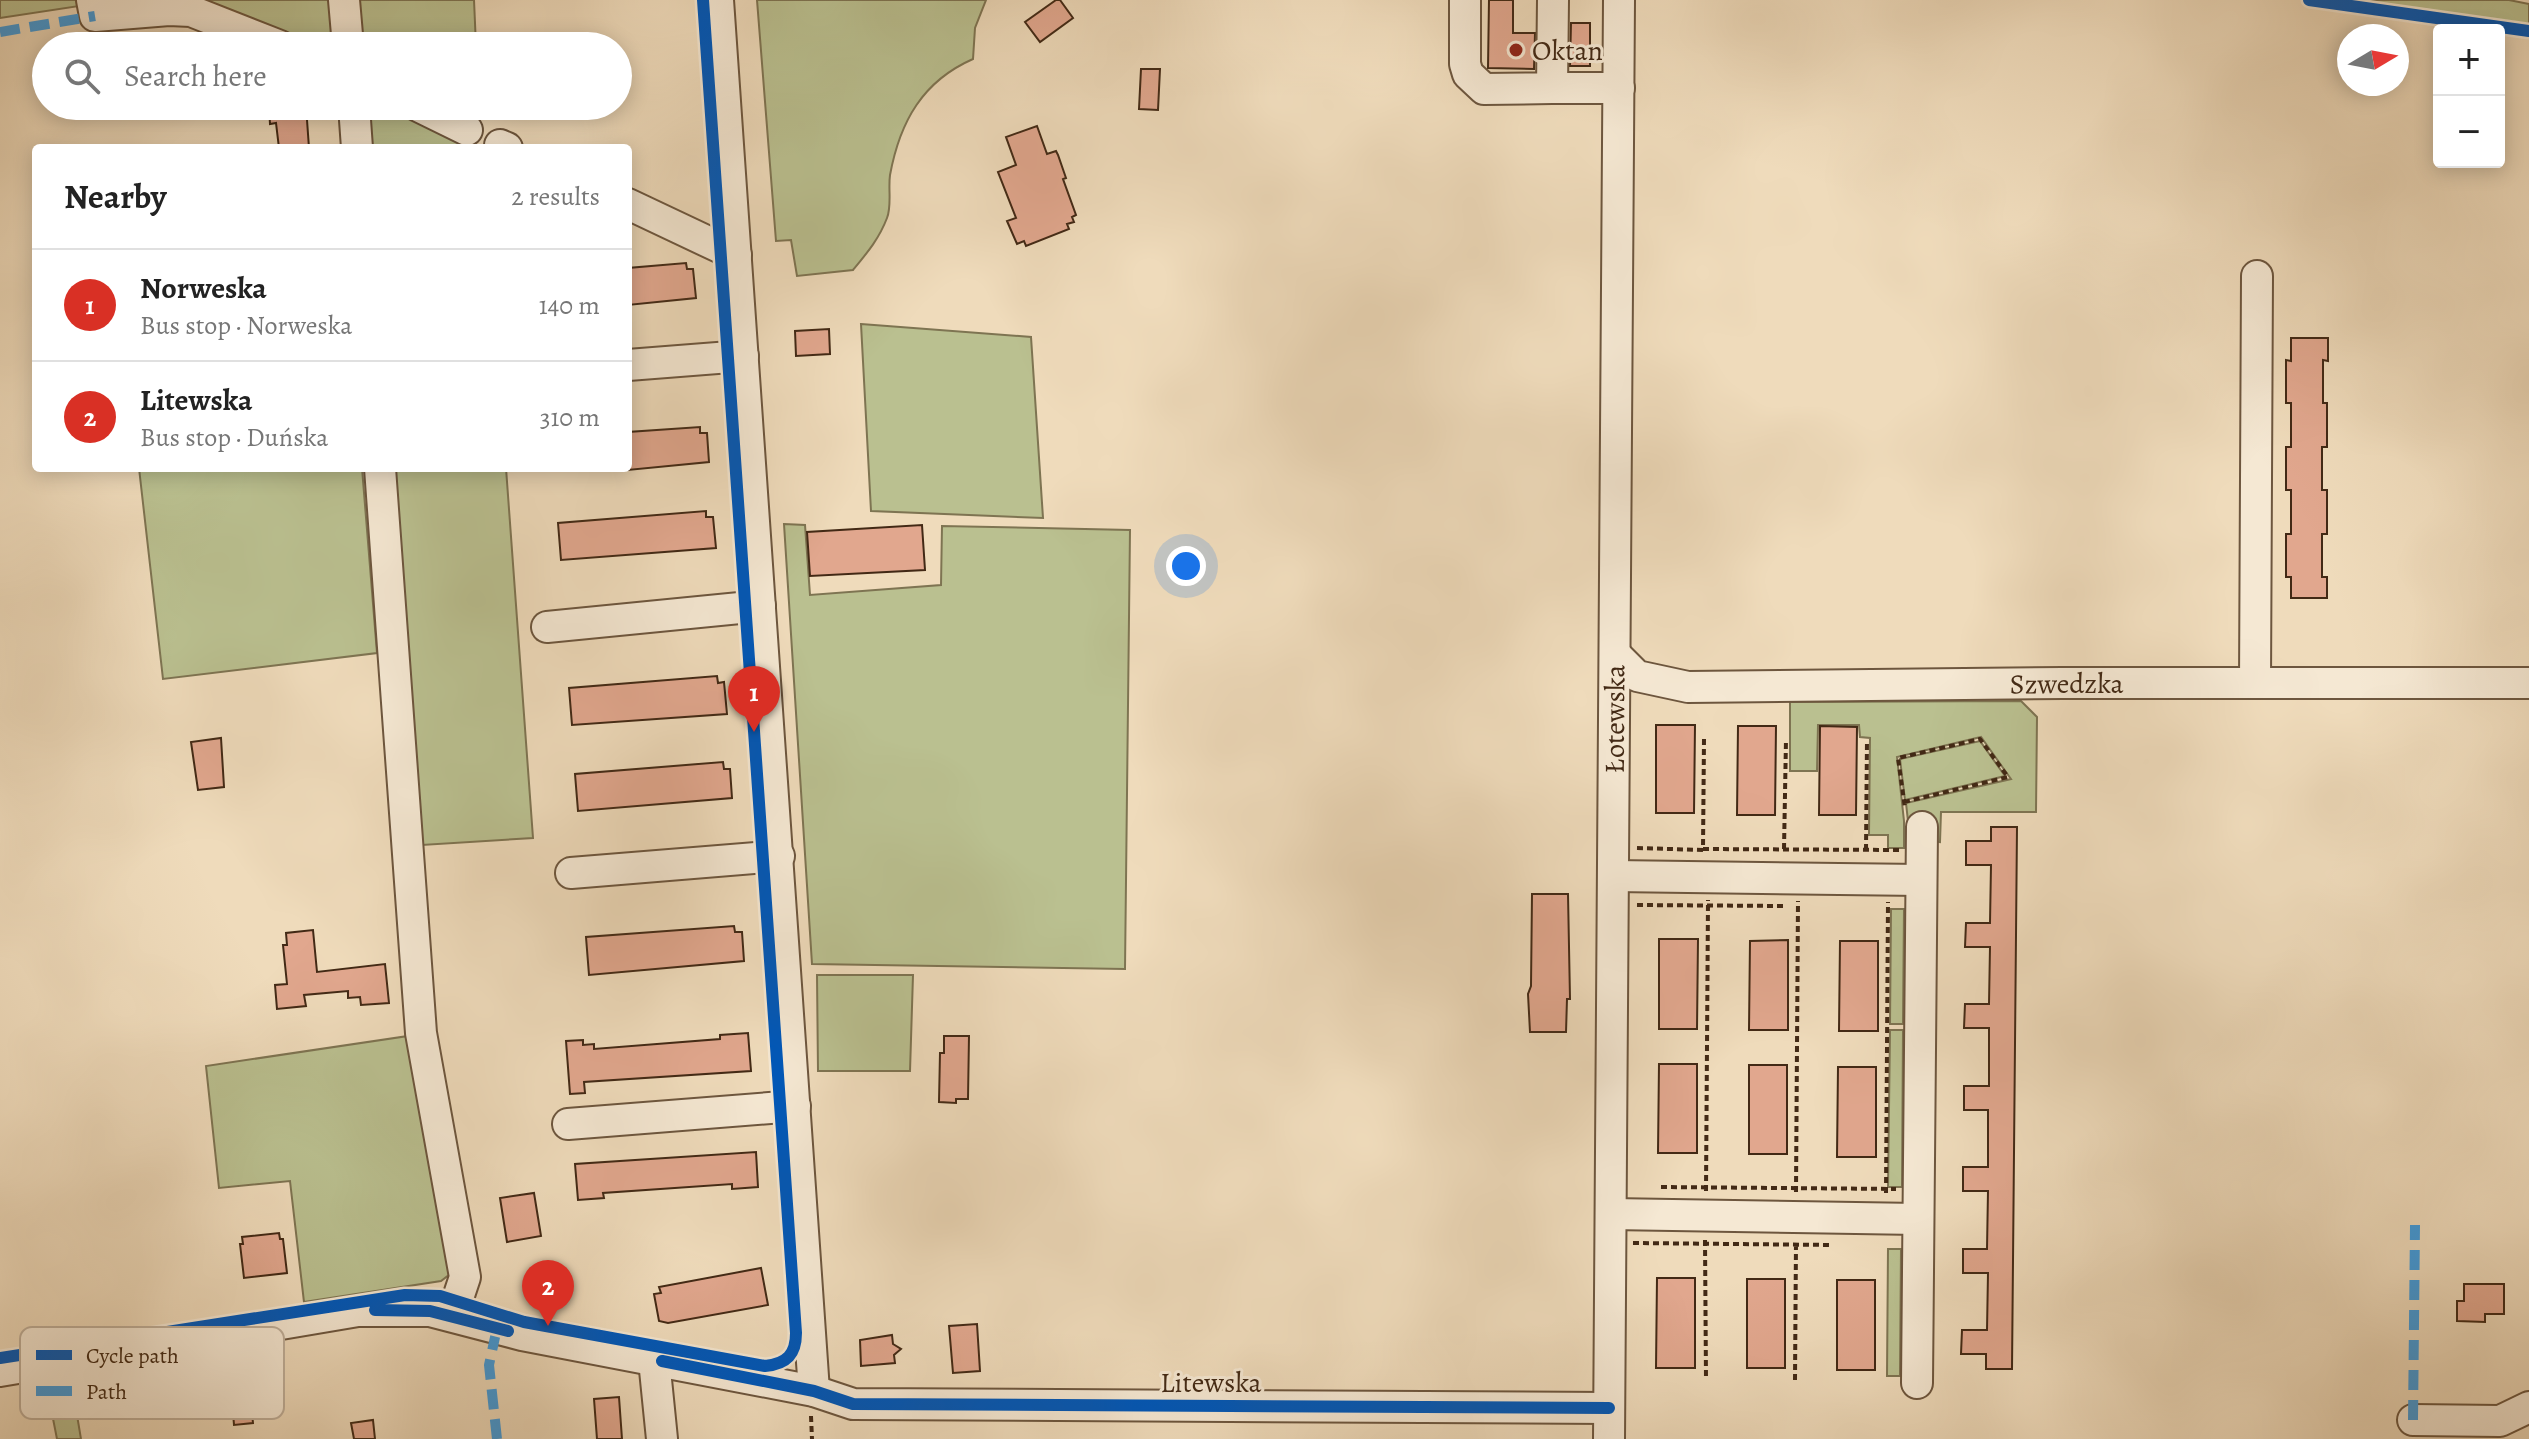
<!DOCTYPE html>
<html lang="en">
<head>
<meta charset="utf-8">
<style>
	:root { --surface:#fff; --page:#f6f6f6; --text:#222; --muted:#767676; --line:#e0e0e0; --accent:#d93025 }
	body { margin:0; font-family:Alegreya,serif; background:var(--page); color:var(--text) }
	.controls { position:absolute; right:24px; top:24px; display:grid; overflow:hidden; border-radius:8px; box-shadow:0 4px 20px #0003 }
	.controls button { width:72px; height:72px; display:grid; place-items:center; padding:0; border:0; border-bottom:2px solid var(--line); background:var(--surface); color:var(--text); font:40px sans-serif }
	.compass { position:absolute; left:2337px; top:24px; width:72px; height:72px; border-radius:50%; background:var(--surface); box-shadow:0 4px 20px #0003; rotate:80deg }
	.you { position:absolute; left:1186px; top:566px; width:28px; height:28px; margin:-20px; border:6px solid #fff; border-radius:50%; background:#1a73e8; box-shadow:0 0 0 12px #1a73e833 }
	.badge { display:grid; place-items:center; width:52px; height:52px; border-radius:50%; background:var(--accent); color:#fff; font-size:26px; font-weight:700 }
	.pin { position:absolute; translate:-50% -66px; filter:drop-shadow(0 2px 4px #0008) }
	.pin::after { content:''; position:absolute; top:42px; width:28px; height:24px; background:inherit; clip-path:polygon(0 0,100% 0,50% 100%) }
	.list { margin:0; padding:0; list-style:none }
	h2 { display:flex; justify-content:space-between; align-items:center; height:104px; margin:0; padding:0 32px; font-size:34px }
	h2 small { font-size:26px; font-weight:400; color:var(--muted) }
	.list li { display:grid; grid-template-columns:52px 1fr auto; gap:24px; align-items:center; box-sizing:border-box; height:112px; padding:0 32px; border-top:2px solid var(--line) }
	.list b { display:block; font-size:30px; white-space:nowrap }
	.list p { margin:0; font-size:26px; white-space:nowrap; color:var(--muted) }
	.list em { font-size:26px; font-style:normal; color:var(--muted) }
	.icon { flex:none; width:44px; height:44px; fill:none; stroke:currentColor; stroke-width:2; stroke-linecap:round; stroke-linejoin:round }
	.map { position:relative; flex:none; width:2529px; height:1439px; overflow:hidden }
	.search { position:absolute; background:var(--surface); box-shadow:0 4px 20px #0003; left:32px; top:32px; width:600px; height:88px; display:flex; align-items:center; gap:20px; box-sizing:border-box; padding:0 28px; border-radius:44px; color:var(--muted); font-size:30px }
	.panel { position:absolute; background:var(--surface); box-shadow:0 4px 20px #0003; left:32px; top:144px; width:600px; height:328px; border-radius:8px }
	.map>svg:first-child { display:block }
	.green { fill:#bac090; stroke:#7e7452; stroke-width:2 }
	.building { fill:#e1a78e; stroke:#422915; stroke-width:2 }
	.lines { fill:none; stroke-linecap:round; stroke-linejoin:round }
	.minor-casing { stroke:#6d563e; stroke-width:34 }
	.path { stroke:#422915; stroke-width:4; stroke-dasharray:6 4; stroke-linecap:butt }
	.minor { stroke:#f5e8d3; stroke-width:30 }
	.quiet { stroke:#3f9cdf; stroke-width:10; stroke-dasharray:20 10; stroke-linecap:butt }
	.cycleway-casing { stroke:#f5e8d3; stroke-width:17 }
	.cycleway { stroke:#0057b8; stroke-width:12 }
	.poi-dot { fill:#8f2418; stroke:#f5e8d3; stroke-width:3 }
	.labels { text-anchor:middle; stroke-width:6; stroke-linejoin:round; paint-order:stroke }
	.poi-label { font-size:28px; fill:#422915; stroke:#f5e8d3; text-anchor:start }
	.street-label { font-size:28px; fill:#422915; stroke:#f5e8d3 }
	.key { fill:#f5e8d3; stroke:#bfaf9a; stroke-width:2 }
	.key-label { font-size:22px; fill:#422915 }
</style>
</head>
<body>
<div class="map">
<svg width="2529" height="1439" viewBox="0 0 2529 1439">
	<rect width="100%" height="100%" fill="#efdbbb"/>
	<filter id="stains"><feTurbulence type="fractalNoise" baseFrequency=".0025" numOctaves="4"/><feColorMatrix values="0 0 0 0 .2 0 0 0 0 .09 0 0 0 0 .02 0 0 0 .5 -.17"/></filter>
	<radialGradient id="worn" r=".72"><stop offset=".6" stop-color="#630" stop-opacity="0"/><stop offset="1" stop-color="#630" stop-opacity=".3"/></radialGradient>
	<!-- green -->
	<path class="green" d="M0 0H86V5L0 18Z
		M198 0H332L336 46H316Z
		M355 0H474L476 46H360Z
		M757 0H986L975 28 973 59C923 81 900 121 890 175 888 189 892 205 887 218 879 239 867 253 853 270L797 276 791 240 776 241Z
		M2352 0H2509L2529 4V24Z
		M387 108 482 148H367L365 128 371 114Z
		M861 324 1031 337 1043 518 871 511Z
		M139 468H362L377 653 163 679Z
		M392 468H506L533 838 422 845Z
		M784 524 805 525 810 595 941 585 942 526 1130 530 1125 969 812 964Z
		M2021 701 2037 717 2036 812H1941L1940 842 1932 841V821H1908L1906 803 2011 779 1981 737 1897 757 1904 821V848H1888V835H1869L1870 738 1860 737 1859 725H1818L1817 771H1790V702Z
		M1980 741 2005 776 1905 800 1900 759Z
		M1891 909H1904L1903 1024H1890Z
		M817 975H913L910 1071H818Z
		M1890 1030H1903L1902 1187H1888Z
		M415 1035 454 1271 441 1281 304 1302 290 1181 219 1188 206 1066Z
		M1888 1249H1901L1900 1376H1887Z
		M71 1379 81 1439H57L46 1383Z"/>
	<!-- building -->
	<path class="building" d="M1056 0H1060L1073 18 1040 42 1025 22Z
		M1489 0H1513V33H1535L1534 69 1488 68Z
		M1571 23H1590V66H1570Z
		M1141 69H1160L1158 110 1139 109Z
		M285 106H306L309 148H279L276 123 270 124 269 107Z
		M1037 126 1047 154 1056 151 1058 155 1066 178 1063 179 1076 215 1072 217 1074 222 1067 224 1069 229 1026 246 1024 241 1017 244 1007 221 1016 218 998 172 1016 165 1006 137Z
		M686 263 687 269H693L696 298 628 305V268Z
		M829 329 830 354 796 356 795 331Z
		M2291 338H2328V361L2323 360V403H2327V447H2322V490H2327V534H2322V577H2327V598H2291V577H2286V534H2291V490H2286V447H2291V403H2286V360L2291 361Z
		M700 427V433H707L709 462 628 470V432Z
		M706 511V517H713L716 548 561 560 558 523Z
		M922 525 925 570 810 576 807 532Z
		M717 676 718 683 724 682 727 714 572 725 569 688Z
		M1656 725H1695L1694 813H1656Z
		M1738 726H1776L1775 815H1737Z
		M1820 726 1857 727 1856 815H1819Z
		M221 738 224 787 198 790 191 742Z
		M723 762 724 769H730L732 798 578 811 575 774Z
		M1991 827H2017L2012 1369H1986V1354H1961L1962 1330H1987L1988 1273H1963V1249H1987L1988 1191H1963V1167H1988V1110H1964V1086H1989V1028H1964L1965 1004H1989L1990 947H1965L1966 923H1990L1991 865H1966V841H1991Z
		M1532 894H1568L1570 999H1567L1566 1032H1530L1528 994 1531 986Z
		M734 926 735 932H742L744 961 589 975 586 937Z
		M313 930 317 972 385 964 389 1003 361 1005 360 997 348 998V991L304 995 306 1006 277 1009 275 985 287 984 283 945H287L286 933Z
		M1659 939H1698L1697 1029H1659Z
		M1788 940V1030H1749L1750 941Z
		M1840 941H1878V1031H1839Z
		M748 1033 751 1071 584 1082 585 1093 570 1094 566 1041 583 1040V1045L594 1044V1049L720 1039V1035Z
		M944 1036H969L968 1099H956V1103L939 1102 940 1053H944Z
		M1659 1064H1697V1153H1658Z
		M1749 1065H1787V1154H1749Z
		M1838 1067H1876V1157H1837Z
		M756 1152 758 1187 732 1189V1184L603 1193 604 1198 578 1200 575 1164Z
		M534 1193 541 1236 507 1242 500 1198Z
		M279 1233 280 1239H283L287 1273 244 1278 240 1244H243L242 1237Z
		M761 1268 768 1305 668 1323 659 1321 654 1294 661 1293 659 1287Z
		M1657 1278H1695V1368H1656Z
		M1747 1279H1785V1368H1747Z
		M1837 1280H1875V1370H1837Z
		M2464 1284H2504V1314H2485V1322L2457 1321V1301H2464Z
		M977 1324 980 1371 953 1373 949 1326Z
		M892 1335 893 1344 901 1349 894 1355 895 1363 861 1366 860 1340Z
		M265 1385 267 1412 252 1413 253 1423 234 1425 231 1387Z
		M619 1397 622 1439H597L594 1399Z
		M373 1420 375 1439H354L351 1423Z"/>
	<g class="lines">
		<defs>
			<g id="minor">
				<path d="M92 0 95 16 169 10 191 11 280 46"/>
				<path d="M344 0 348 46"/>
				<path d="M718 0 814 1391"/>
				<path d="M1465 0V64L1468 74 1484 89 1552 88 1553 0"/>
				<path d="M1552 88H1619"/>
				<path d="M354 106 357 148"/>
				<path d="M418 106 467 130"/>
				<path d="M500 145 507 148"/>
				<path d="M628 204 736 255"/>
				<path d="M628 365 743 356"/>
				<path d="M380 468 421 1033 465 1277 452 1316"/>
				<path d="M547 627 760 606"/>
				<path id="s1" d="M1615 654 1637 676 1688 687 2063 683H2529"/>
				<path d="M2255 683 2257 276"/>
				<path d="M571 873 779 856"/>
				<path d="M1614 876 1921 880"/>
				<path d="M568 1124 795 1106"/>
				<path d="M1611 1214 1918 1219"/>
				<path d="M654 1360 662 1439"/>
				<path d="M0 1371 358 1311H430L522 1335 814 1391 853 1404 1609 1408"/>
				<path d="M1917 1383 1922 827"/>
				<path d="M2413 1420 2500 1421 2529 1407"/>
				<path id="s2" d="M1609 1439 1619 0"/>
			</g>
		</defs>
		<!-- minor casing -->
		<use href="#minor" class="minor-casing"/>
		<!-- path -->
		<path class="path" d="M2309 0 2529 31
			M1704 739 1703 849 1899 850
			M1904 802 2008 777 1980 739 1898 758 1905 808
			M1637 848 1703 850
			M1784 849 1786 739
			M1866 850 1867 740
			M1637 905 1784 906
			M1661 1187 1896 1189
			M1706 1191 1708 900
			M1796 1192 1798 901
			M1886 1193 1888 902
			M1705 1240 1706 1379
			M1633 1243 1832 1245
			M1795 1380 1796 1241
			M811 1416 812 1439"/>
		<!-- minor -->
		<use href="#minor" class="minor"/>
		<!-- quiet -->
		<path class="quiet" d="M0 32 95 16
			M2413 1420 2415 1225
			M497 1439 489 1365 497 1328"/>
		<defs>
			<path id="cycleway" d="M2309 0 2529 31
				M375 1310 430 1311 508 1331
				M0 1358 405 1295 440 1296 524 1322 765 1366C787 1364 796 1354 796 1333L703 0
				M662 1361 814 1391 853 1404 1609 1408"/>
		</defs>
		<!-- cycleway casing -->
		<use href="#cycleway" class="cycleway-casing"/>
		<!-- cycleway -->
		<use href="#cycleway" class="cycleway"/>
	</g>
	<!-- markers -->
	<circle class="poi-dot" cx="1516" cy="50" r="8"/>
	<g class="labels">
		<!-- poi labels -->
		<g class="poi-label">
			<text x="1532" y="60">Oktan</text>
		</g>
		<!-- street labels -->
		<g class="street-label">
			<text dy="10" stroke="none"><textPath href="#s1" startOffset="462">Szwedzka</textPath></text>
			<text dy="10" stroke="none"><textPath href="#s2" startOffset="720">Łotewska</textPath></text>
			<text x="1211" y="1392">Litewska</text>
		</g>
	</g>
	<!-- legend -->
	<rect x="20" y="1327" width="264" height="92" rx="12" class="key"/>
	<rect x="36" y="1350" width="36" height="10" fill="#0057b8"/>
	<rect x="36" y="1386" width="36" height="10" fill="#3f9cdf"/>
	<g class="key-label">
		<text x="86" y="1363">Cycle path</text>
		<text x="86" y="1399">Path</text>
	</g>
	<rect width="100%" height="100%" filter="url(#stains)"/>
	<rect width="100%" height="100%" fill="url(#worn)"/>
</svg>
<div class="controls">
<button>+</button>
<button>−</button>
</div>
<svg class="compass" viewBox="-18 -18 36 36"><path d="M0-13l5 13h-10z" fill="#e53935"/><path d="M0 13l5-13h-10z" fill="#767676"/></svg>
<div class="you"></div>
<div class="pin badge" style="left:754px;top:732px">1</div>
<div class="pin badge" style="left:548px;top:1326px">2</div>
<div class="search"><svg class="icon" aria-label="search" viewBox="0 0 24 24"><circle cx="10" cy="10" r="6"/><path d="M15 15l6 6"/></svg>Search here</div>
<section class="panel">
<h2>Nearby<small>2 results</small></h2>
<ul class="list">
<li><span class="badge">1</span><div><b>Norweska</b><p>Bus stop · Norweska</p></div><em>140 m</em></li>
<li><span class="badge">2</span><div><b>Litewska</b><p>Bus stop · Duńska</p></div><em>310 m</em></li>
</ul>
</section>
</div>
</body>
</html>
